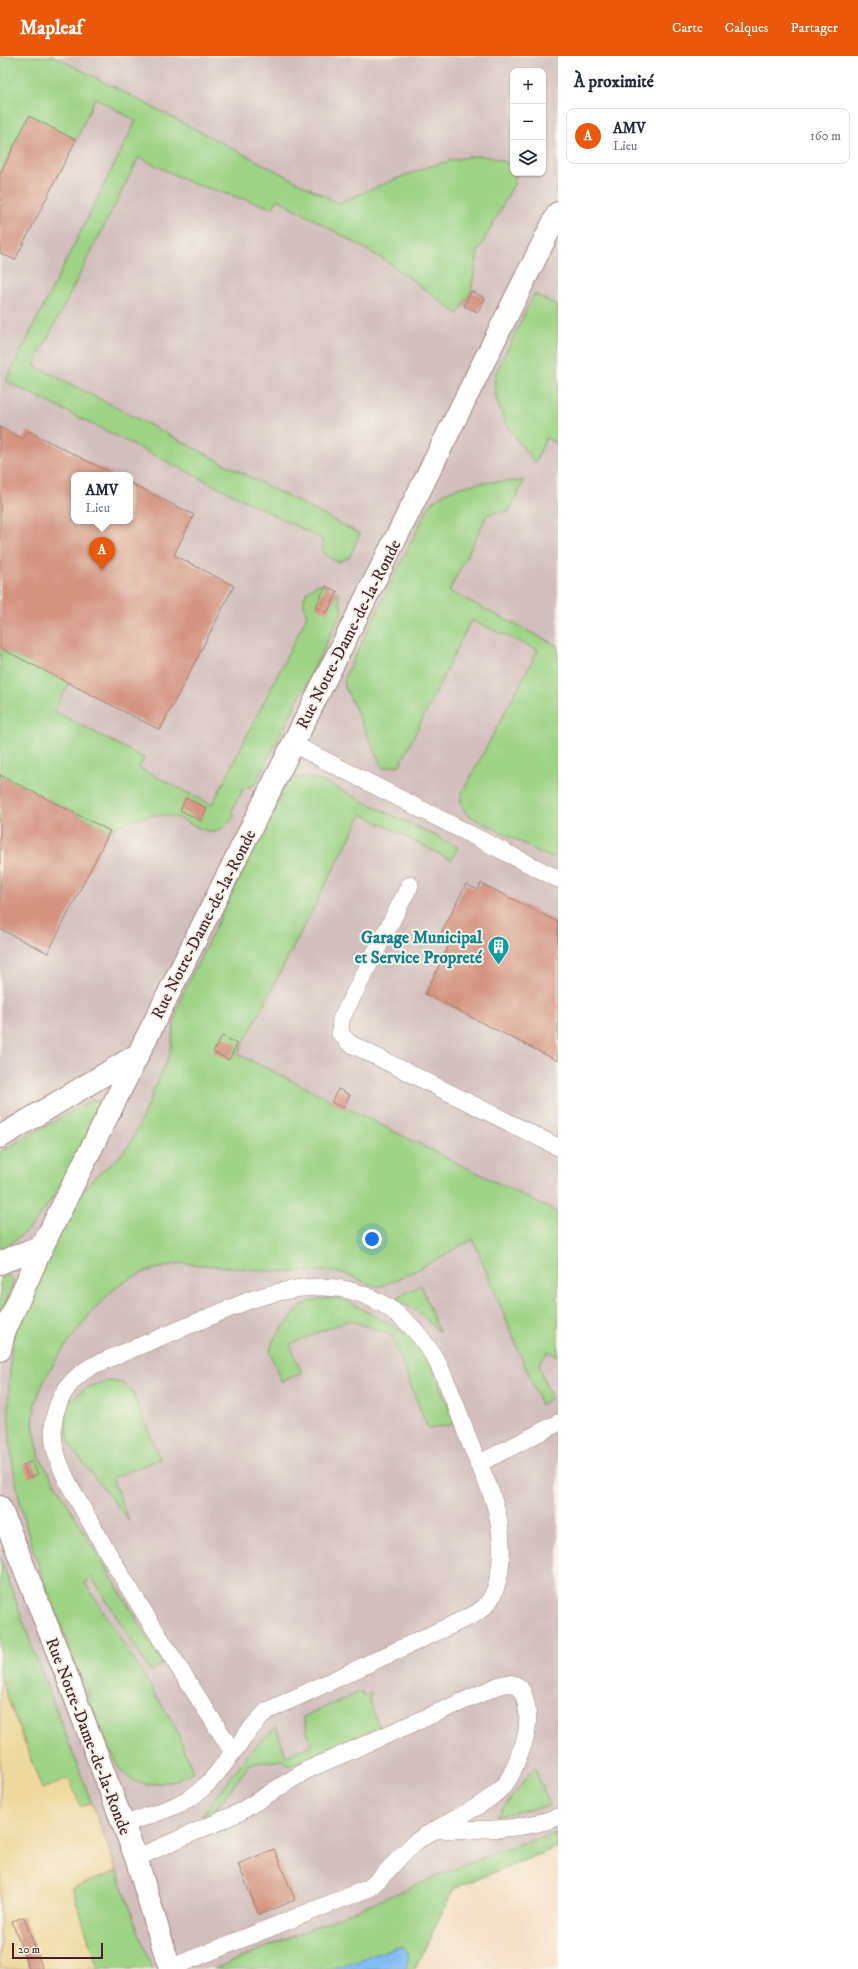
<!DOCTYPE html>
<html lang="fr">
<head>
<meta charset="utf-8">
<style>
	:root { --surface:#fff; --page:#f2f2f3; --text:#1f2937; --muted:#747a83; --line:#e0e1e3; --accent:#ea580c }
	body { margin:0; font-family:"IM FELL DW Pica",serif; background:var(--page); color:var(--text) }
	.controls { position:absolute; right:12px; top:12px; display:grid; overflow:hidden; border-radius:8px; box-shadow:0 1px 3px #0004 }
	.controls button { width:36px; height:36px; display:grid; place-items:center; padding:0; border:0; border-bottom:1px solid var(--line); background:var(--surface); color:var(--text); font:20px sans-serif }
	.scale { position:absolute; left:12px; bottom:10px; width:91px; box-sizing:border-box; padding-left:4px; border:2px solid #4a1f2b; border-top:0; font-size:11px; line-height:14px; white-space:nowrap; color:#4a1f2b; -webkit-text-stroke:3px #f7f3e8; paint-order:stroke }
	.you { position:absolute; left:372px; top:1183px; width:14px; height:14px; margin:-10px; border:3px solid #fff; border-radius:50%; background:#1a73e8; box-shadow:0 0 0 6px #1a73e833 }
	.badge { display:grid; place-items:center; width:26px; height:26px; border-radius:50%; background:var(--accent); color:#fff; font-size:13px; font-weight:700 }
	.pin { position:absolute; translate:-50% -33px; filter:drop-shadow(0 1px 2px #0008) }
	.pin::after { content:''; position:absolute; top:21px; width:14px; height:12px; background:inherit; clip-path:polygon(0 0,100% 0,50% 100%) }
	.popup { position:absolute; left:71px; top:416px; width:62px; height:52px; box-sizing:border-box; display:grid; place-content:center; border-radius:8px; background:var(--surface); filter:drop-shadow(0 1px 3px #0005); font-size:13px; white-space:nowrap; color:var(--muted) }
	.popup b { font-size:15px; color:var(--text) }
	.popup::after { content:''; position:absolute; left:50%; top:100%; margin-left:-8px; border:8px solid transparent; border-top-color:var(--surface) }
	.list { margin:0; padding:0; list-style:none }
	h2 { display:flex; justify-content:space-between; align-items:center; height:52px; margin:0; padding:0 16px; font-size:17px }
	h2 small { font-size:13px; font-weight:400; color:var(--muted) }
	.list li { display:grid; grid-template-columns:26px 1fr auto; gap:12px; align-items:center; box-sizing:border-box; height:56px; margin:0 8px 8px; padding:0 8px; border:1px solid var(--line); border-radius:8px }
	.list b { display:block; font-size:15px; white-space:nowrap }
	.list p { margin:0; font-size:13px; white-space:nowrap; color:var(--muted) }
	.list em { font-size:13px; font-style:normal; color:var(--muted) }
	.icon { flex:none; width:22px; height:22px; fill:none; stroke:currentColor; stroke-width:2; stroke-linecap:round; stroke-linejoin:round }
	.map { position:relative; flex:none; width:558px; height:1913px; overflow:hidden }
	header { display:flex; align-items:center; gap:24px; box-sizing:border-box; height:56px; padding:0 20px; background:var(--accent); color:#fff }
	header strong { font-size:19px }
	nav { display:flex; gap:22px; margin-inline-start:auto; font-size:14px }
	main { display:flex }
	aside { flex:1; background:var(--surface) }
	.map>svg:first-child { display:block }
	.industrial { fill:#d1bfbd; fill-rule:evenodd }
	.green { fill:#9ed486; stroke:#747a58 }
	.sand { fill:#eeda9e; stroke:#9c7c64 }
	.water { fill:#81bcf3; stroke:#666e8f }
	.building { fill:#d4937e }
	.lines { fill:none; stroke-linecap:round; stroke-linejoin:round }
	.lane-casing { stroke:#a08079; stroke-width:18 }
	.secondary-casing { stroke:#a08079; stroke-width:24 }
	.lane { stroke:#fff; stroke-width:17 }
	.secondary { stroke:#fff; stroke-width:22 }
	.labels { text-anchor:middle; stroke-width:4; stroke-linejoin:round; paint-order:stroke }
	.street-label { font-size:17px; fill:#4a1f2b; stroke:#f7f3e8 }
	.culture-label { font-size:17px; font-weight:bold; fill:#0d838f; stroke:#f7f3e8; text-anchor:end }
</style>
</head>
<body>
<header>
<strong>Mapleaf</strong>
<nav><a>Carte</a><a>Calques</a><a>Partager</a></nav>
</header>
<main>
<div class="map">
<svg width="558" height="1913" viewBox="0 0 558 1913">
	<rect width="100%" height="100%" fill="#f7f3e8"/>
	<filter id="ink" filterUnits="userSpaceOnUse"><feTurbulence type="fractalNoise" baseFrequency=".025" numOctaves="2"/><feDisplacementMap in="SourceGraphic" scale="8" xChannelSelector="R" yChannelSelector="G"/><feConvolveMatrix kernelMatrix="1 2 1 2 8 2 1 2 1" color-interpolation-filters="sRGB"/></filter>
	<filter id="wash" filterUnits="userSpaceOnUse"><feTurbulence type="fractalNoise" baseFrequency=".012" numOctaves="4" result="noise"/><feDisplacementMap in="SourceGraphic" scale="16" xChannelSelector="R" yChannelSelector="G"/><feGaussianBlur stdDeviation="0.9" result="paint"/><feColorMatrix in="noise" values="0 0 0 0 0 0 0 0 0 0 0 0 0 0 0 0 0 1.4 0 .05"/><feComposite in="paint" operator="in"/></filter>
	<g filter="url(#wash)">
		<rect width="100%" height="100%" fill="#f5e0c7"/>
		<!-- industrial -->
		<path class="industrial" d="M0 0H558V1791L454 1832 415 1913H152L134 1860 72 1832 98 1913H0ZM513 15H543V117H513ZM74 419H130V465H74Z"/>
		<!-- green -->
		<path class="green" d="M0 0H54L338 147C379 131 422 109 467 101 483 98 500 102 513 111V117L516 118 514 128 478 196 471 235 458 258 383 203 278 143 273 152 191 127 139 101 34 309 360 478 349 502 337 506 323 498 322 483 6 325 136 65 95 42 76 84 29 60 0 118Z
			M534 238 558 250V388L546 382 535 407C515 381 489 352 496 317Z
			M524 425 509 455 488 458 449 535 558 590V801H549L468 759C462 753 460 747 461 739L538 594 471 564 400 709 383 712 345 631 344 625 348 614 429 450C452 424 492 426 524 425Z
			M320 528 326 530 327 556 338 536 342 556 255 729 243 733 232 754 234 761C210 792 194 763 169 760 147 757 129 764 110 775L0 719V592L69 627 54 655 144 702 139 712 212 749 307 560C301 544 303 533 320 528Z
			M306 721 322 725 458 791 451 804 362 758 238 998 558 1157V1300L548 1295 539 1309 551 1342 541 1349 473 1183 415 1215 382 1230H374L343 1217 325 1215 285 1216 181 1207 147 1215 131 1222 114 1233 90 1258 59 1299 44 1324 35 1348 33 1369 40 1402 163 1607 151 1616 92 1521 85 1527 174 1668 193 1716C177 1725 144 1735 128 1721 117 1711 111 1695 104 1681 86 1634 67 1586 49 1538 14 1448 0 1372 14 1275 30 1226 58 1182 82 1136L93 1123 119 1101 129 1089 137 1074 170 997 176 958 181 941 284 732 295 722Z
			M92 1044 98 1045 102 1049 99 1064C87 1083 76 1103 64 1122 47 1151 32 1178 0 1193V1096Z
			M8 1219 13 1223V1226L0 1264V1221Z
			M421 1229 439 1276 421 1258 396 1242Z
			M327 1242H338L349 1246 413 1281 432 1311 454 1365 451 1369 428 1373 391 1279 349 1264 290 1288 302 1317 281 1326 270 1296 273 1284 299 1252 311 1245Z
			M110 1325 122 1327 132 1335 160 1403 112 1422 129 1465 76 1398C53 1361 68 1331 110 1325Z
			M0 1500 32 1591 92 1747 81 1751 42 1733 0 1622Z
			M362 1635 364 1640 371 1637 369 1643 379 1671 289 1710 282 1704 250 1708 213 1756 202 1759 249 1697 276 1671 286 1700 311 1689 303 1661Z
			M534 1711 550 1749 496 1760 513 1740Z
			M558 1777V1791L454 1832 415 1913H214L506 1792Z
			M117 1815 152 1913H98L72 1832Z"/>
		<!-- sand -->
		<path class="sand" d="M0 1622 42 1733 69 1723 81 1751 92 1747 117 1815 72 1832 98 1913H0Z"/>
		<!-- water -->
		<path class="water" d="M398 1891H403C412 1897 408 1905 405 1913H330Z"/>
		<g id="blocks">
			<!-- building -->
			<path class="building" d="M29 60 76 84 15 204 0 197V118Z
				M471 235 485 242 478 256 464 250Z
				M0 371 23 383 28 375 115 419H74V465H130V427L194 459 174 499 234 530 160 674 0 592Z
				M326 530 338 536 327 557 315 551Z
				M0 719 110 775 48 897 0 873Z
				M186 742 207 752 201 765 180 754Z
				M481 827 558 866V1005L425 938 452 883 441 878 466 828 478 834Z
				M222 980 237 988 229 1004 213 996Z
				M338 1033 350 1039 343 1052 331 1046Z
				M32 1405 38 1418 29 1422 23 1409Z
				M274 1793 295 1844 259 1859 238 1808Z
				M24 1861 43 1913H29L12 1865Z"/>
		</g>
	</g>
	<g filter="url(#ink)">
		<use href="#blocks" fill-opacity="0" stroke="#a08079" stroke-width="1"/>
		<g class="lines">
			<defs>
				<path id="lane" d="M293 688 558 823
					M410 829 341 963 340 977 349 987 558 1091
					M478 1408 558 1367
					M123 1769C145 1760 178 1752 197 1737 224 1716 241 1679 267 1655L475 1558C479 1555 484 1552 487 1548 503 1528 503 1491 499 1466 495 1441 480 1411 470 1387 451 1337 438 1287 392 1254 346 1222 300 1228 250 1244L94 1309C65 1324 49 1354 54 1387 59 1416 78 1444 92 1469 135 1546 185 1620 232 1695
					M434 1774C476 1773 518 1776 558 1761
					M136 1802 238 1757 307 1714 500 1629C510 1626 518 1627 523 1637 530 1655 529 1677 521 1694 517 1704 514 1715 508 1724 491 1750 443 1766 417 1785 399 1799 387 1818 369 1832L170 1912"/>
				<path id="secondary" d="M0 1081 137 999
					M0 1207 43 1189
					M0 1294 4 1277 43 1189 558 157
					M0 1451 67 1620 136 1802 170 1913"/>
			</defs>
			<!-- lane casing -->
			<use href="#lane" class="lane-casing"/>
			<!-- secondary casing -->
			<use href="#secondary" class="secondary-casing"/>
			<!-- lane -->
			<use href="#lane" class="lane"/>
			<!-- secondary -->
			<use href="#secondary" class="secondary"/>
		</g>
	</g>
	<!-- icons -->
	<defs>
		<symbol id="building-pin" viewBox="-11 -11 22 30"><path d="M0 17L-7.5 6A9.5 9.5 0 1 1 7.5 6Z" fill="#0f9aa8" stroke="#f7f3e8"/><path d="M-4-6H4V6H1V3H-1V6H-4ZM-2.5-4.3h1.7v1.8h-1.7ZM.8-4.3h1.7v1.8H.8ZM-2.5-1h1.7V.8h-1.7ZM.8-1h1.7V.8H.8Z" fill="#fff"/></symbol>
	</defs>
	<g fill-rule="evenodd">
		<use href="#building-pin" x="486" y="878" width="25" height="34"/>
	</g>
	<g class="labels">
		<!-- street labels -->
		<g class="street-label">
			<text transform="translate(348 578) rotate(-63)" y="6">Rue Notre-Dame-de-la-Ronde</text>
			<text transform="translate(203 868) rotate(-63)" y="6">Rue Notre-Dame-de-la-Ronde</text>
			<text transform="translate(89 1680) rotate(69)" y="6">Rue Notre-Dame-de-la-Ronde</text>
		</g>
		<!-- culture labels -->
		<g class="culture-label">
			<text x="482" y="887">Garage Municipal<tspan x="482" dy="20">et Service Propreté</tspan></text>
		</g>
	</g>
</svg>
<div class="controls">
<button>+</button>
<button>−</button>
<button><svg class="icon" aria-label="layers" viewBox="0 0 24 24"><path d="M12 4l9 5-9 5-9-5zM3 14l9 5 9-5"/></svg></button>
</div>
<div class="scale">20 m</div>
<div class="you"></div>
<div class="pin badge" style="left:102px;top:514px">A</div>
<div class="popup"><b>AMV</b>Lieu</div>
</div>
<aside>
<h2>À proximité<small></small></h2>
<ul class="list">
<li><span class="badge">A</span><div><b>AMV</b><p>Lieu</p></div><em>160 m</em></li>
</ul>
</aside>
</main>
</body>
</html>
